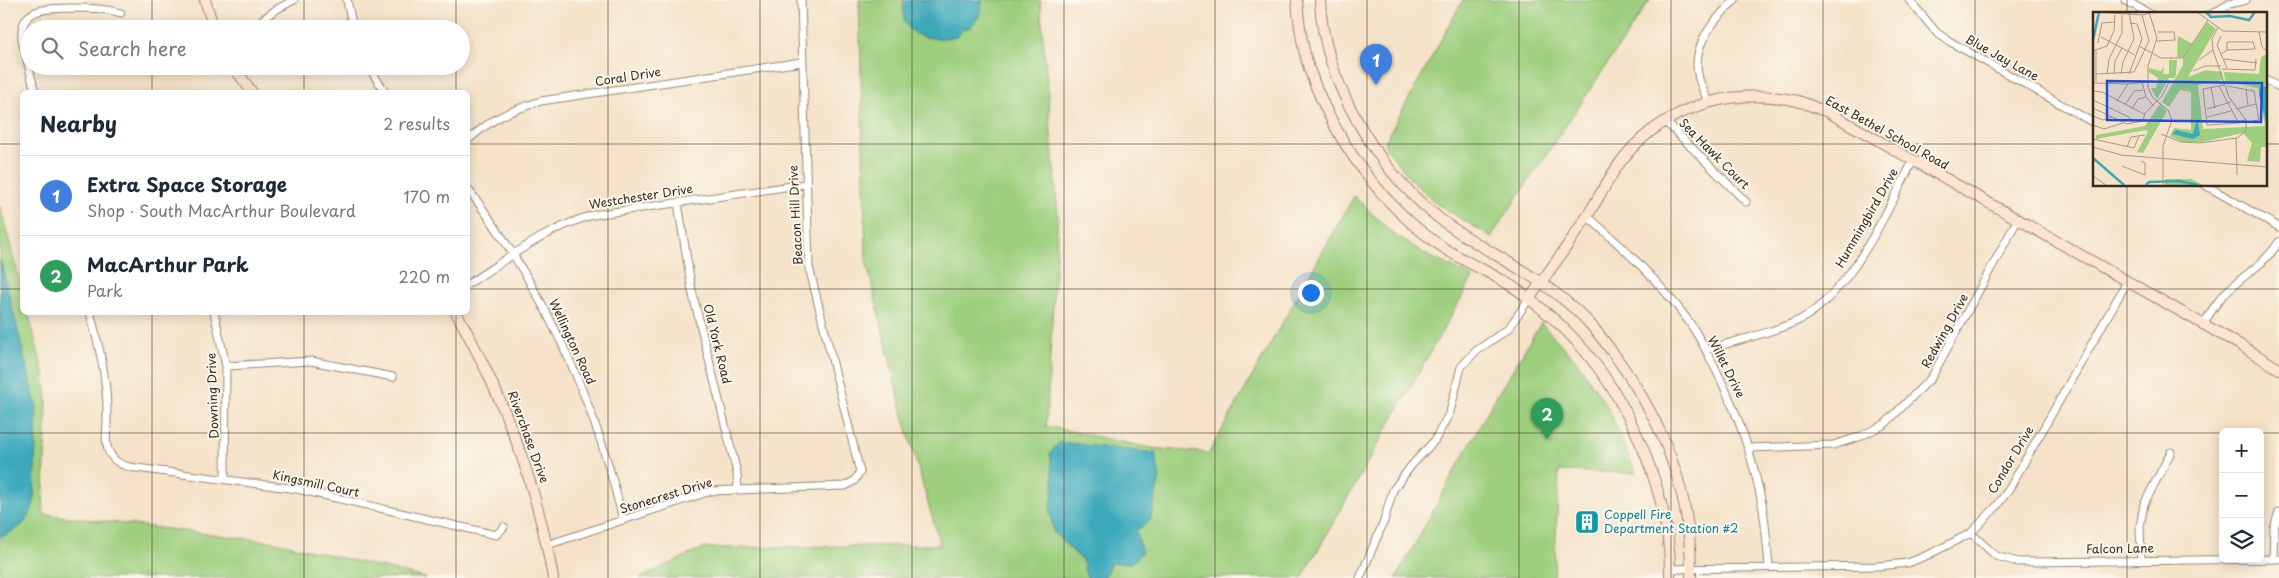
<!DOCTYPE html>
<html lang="en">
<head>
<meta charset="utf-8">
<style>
	:root { --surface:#fff; --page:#f2f2f3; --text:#1f2937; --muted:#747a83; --line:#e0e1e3; --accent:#1a73e8 }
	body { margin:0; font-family:"Playpen Sans",sans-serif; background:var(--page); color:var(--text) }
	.controls { position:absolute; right:15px; bottom:15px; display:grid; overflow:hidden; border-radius:8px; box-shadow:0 2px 12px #0003 }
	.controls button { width:45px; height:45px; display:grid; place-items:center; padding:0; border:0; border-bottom:1px solid var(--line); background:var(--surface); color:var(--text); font:25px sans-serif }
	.you { position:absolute; left:1310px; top:292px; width:18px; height:18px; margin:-12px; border:4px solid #fff; border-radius:50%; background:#1a73e8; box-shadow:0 0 0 8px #1a73e833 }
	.badge { display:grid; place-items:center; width:32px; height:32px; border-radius:50%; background:var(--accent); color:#fff; font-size:16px; font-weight:700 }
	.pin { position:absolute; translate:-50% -41px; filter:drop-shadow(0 1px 2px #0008) }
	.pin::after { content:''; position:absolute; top:26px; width:18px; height:15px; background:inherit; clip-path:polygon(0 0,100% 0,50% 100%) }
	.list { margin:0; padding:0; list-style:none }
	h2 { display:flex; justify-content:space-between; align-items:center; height:65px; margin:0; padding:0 20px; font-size:21px }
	h2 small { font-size:16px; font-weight:400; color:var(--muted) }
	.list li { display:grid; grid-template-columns:32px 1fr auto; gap:15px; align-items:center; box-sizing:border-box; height:80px; padding:0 20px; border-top:1px solid var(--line) }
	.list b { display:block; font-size:19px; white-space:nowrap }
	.list p { margin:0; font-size:16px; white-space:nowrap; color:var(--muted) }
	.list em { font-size:16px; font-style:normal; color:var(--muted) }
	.icon { flex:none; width:28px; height:28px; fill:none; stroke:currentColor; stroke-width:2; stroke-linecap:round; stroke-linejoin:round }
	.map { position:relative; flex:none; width:2279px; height:578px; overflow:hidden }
	.search { position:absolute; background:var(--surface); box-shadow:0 2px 12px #0003; left:20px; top:20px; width:450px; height:55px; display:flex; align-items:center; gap:12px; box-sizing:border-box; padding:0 18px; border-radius:28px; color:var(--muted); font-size:19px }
	.panel { position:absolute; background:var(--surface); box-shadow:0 2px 12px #0003; left:20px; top:90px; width:450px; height:225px; border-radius:8px }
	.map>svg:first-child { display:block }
	.green { fill:#9dcf7e; stroke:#6c7c4e }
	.water { fill:#3daabc; stroke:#3c6a6d }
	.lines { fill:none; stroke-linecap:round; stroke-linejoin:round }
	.street-casing { stroke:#988673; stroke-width:9 }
	.secondary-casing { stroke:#988673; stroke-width:12 }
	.street { stroke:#fff; stroke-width:7 }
	.secondary { stroke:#fde4d1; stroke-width:10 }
	.grid { fill:none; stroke:#3b2a1e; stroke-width:1; stroke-opacity:0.55 }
	.labels { text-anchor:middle; stroke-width:4; stroke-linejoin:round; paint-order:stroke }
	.street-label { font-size:12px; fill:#3b2a1e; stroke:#fbf7ec }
	.culture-label { font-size:12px; fill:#0d838f; stroke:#fbf7ec; text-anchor:start }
	.inset-river { fill:none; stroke:#3daabc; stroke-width:2.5 }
	.inset-road { fill:none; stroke:#ab9884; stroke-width:1 }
	.view { fill:#1d4ed8; fill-opacity:0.15; stroke:#1d4ed8; stroke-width:2.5 }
	.inset-edge { fill:none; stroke:#3b2a1e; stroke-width:2.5 }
</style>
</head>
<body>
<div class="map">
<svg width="2279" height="578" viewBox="0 0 2279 578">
	<rect width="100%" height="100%" fill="#fbf7ec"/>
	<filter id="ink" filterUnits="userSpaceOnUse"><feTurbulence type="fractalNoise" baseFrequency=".02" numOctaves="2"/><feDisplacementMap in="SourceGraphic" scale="10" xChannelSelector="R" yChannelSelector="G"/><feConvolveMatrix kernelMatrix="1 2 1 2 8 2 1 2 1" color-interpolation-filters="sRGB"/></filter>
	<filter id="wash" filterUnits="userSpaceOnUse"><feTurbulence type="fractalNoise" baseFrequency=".0096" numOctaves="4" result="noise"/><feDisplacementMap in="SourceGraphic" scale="20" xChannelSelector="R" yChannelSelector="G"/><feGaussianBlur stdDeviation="1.12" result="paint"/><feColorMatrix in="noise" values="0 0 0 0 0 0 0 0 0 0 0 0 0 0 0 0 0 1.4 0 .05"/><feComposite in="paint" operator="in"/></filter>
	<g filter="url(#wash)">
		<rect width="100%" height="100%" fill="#f5e2c8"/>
		<!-- green -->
		<path class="green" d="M859 0H1040L1058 216 1046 426 1151 448 1209 453 1354 196 1393 234 1430 257 1473 277 1302 578H640L703 548 940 545 903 415 866 260Z
			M1463 0H1650L1491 237 1437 204 1410 179 1384 144Z
			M0 206 22 291V312L28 313 44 374 47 400 43 514 275 542 426 578H0Z
			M1541 323 1579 364 1608 408 1636 473 1559 471 1554 578H1396L1493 402Z"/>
		<!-- water -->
		<path class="water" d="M904 0H982L981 14 972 25 970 28H964L957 36C928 42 897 38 904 0Z
			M0 259 37 408 34 502 29 517 21 526 6 535 0 536Z
			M1059 442 1155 453 1160 478 1150 521 1136 531 1142 552 1132 563H1111L1104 578H1087L1082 560 1054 533 1050 511 1054 486 1050 454Z"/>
	</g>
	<g filter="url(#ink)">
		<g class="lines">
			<defs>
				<path id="street" d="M347 0 353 29
					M1909 0 1937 33 1949 41 2094 123
					M2125 0 2150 14
					M2212 14 2229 4 2246 0
					M249 29 277 9 294 0
					M368 66 385 92
					M2265 80 2279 87
					M35 92 22 40C19 6 47 9 71 8 89 8 104 8 121 13
					M1708 101C1705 94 1701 86 1699 79 1690 46 1713 21 1735 0
					M1665 121 1746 202
					M468 140C494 117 507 112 541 101L802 62
					M2205 185 2279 227
					M468 189C543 288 595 399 623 520
					M678 203 692 291 737 473 738 490
					M1587 216C1624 248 1658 280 1687 319 1699 335 1708 354 1717 372 1738 414 1753 457 1762 504 1766 524 1767 546 1769 567
					M468 284C507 259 547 228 593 215L805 184
					M90 312C100 350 108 381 107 420 107 431 104 444 110 454 114 461 121 465 129 467L297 489 496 535 504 527
					M214 312 226 366 225 479
					M2203 325C2212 310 2220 296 2234 285 2251 270 2266 262 2279 242
					M1706 350C1735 341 1766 334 1793 323 1848 300 1887 211 1913 161
					M226 366 311 361 393 377
					M1749 448 1833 445 1859 437 1885 424 1931 378 2018 219
					M1971 533 1996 556 2018 562 2279 559
					M547 545 711 491 845 486 854 481 860 472 809 267 801 0
					M2273 559 2274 528 2279 512
					M2141 560 2140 527 2144 504 2171 452
					M1671 569 1878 566 1908 563 1930 554 1971 533 1996 507 2009 489 2127 282
					M1360 578 1384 521 1393 490 1411 466 1435 440 1450 412 1461 367 1476 351 1508 329 1529 299"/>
				<path id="secondary" d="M205 0 214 29
					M1297 0C1299 24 1302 51 1311 74 1336 142 1383 208 1444 248 1471 266 1503 277 1528 298 1545 311 1562 325 1576 341 1630 399 1672 498 1670 578
					M1320 0C1323 81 1377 170 1440 219 1481 250 1530 270 1569 304 1588 319 1602 338 1616 357 1665 425 1692 494 1691 578
					M233 66 252 92
					M1529 299C1549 272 1568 245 1586 218 1602 193 1614 166 1635 145 1678 103 1735 89 1793 100 1804 102 1815 108 1826 111L2240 345 2279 369
					M456 312C504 398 536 481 553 578"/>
			</defs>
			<!-- street casing -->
			<use href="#street" class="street-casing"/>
			<!-- secondary casing -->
			<use href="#secondary" class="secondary-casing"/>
			<!-- street -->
			<use href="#street" class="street"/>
			<!-- secondary -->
			<use href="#secondary" class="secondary"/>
		</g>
	</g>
	<!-- grid -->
	<path class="grid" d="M152 0V29M304 0V29M456 0V29M608 0V578M760 0V578M912 0V578M1064 0V578M1215 0V578M1367 0V578M1519 0V578M1671 0V578M1823 0V578M1975 0V578M2127 0V14M152 66V92M304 66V92M456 66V92M0 144H22M468 144H2094M2265 144H2279M2127 185V578M0 289H22M468 289H2279M152 312V578M304 312V578M456 312V578M0 433H2223M2260 433H2279"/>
	<!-- icons -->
	<defs>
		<symbol id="building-square" viewBox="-11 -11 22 22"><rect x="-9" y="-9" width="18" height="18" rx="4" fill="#0f9aa8" stroke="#fbf7ec"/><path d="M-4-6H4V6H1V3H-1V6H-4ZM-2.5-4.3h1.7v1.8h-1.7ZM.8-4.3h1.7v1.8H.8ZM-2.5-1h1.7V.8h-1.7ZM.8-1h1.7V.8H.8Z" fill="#fff"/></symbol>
	</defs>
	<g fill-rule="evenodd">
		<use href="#building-square" x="1573" y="508" width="28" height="28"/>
	</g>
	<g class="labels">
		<!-- street labels -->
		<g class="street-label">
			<text transform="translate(2002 58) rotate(29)" y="4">Blue Jay Lane</text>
			<text transform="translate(628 77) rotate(-9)" y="4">Coral Drive</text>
			<text transform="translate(1887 133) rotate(29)" y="4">East Bethel School Road</text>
			<text transform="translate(1714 154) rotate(45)" y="4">Sea Hawk Court</text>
			<text transform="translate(641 197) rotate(-9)" y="4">Westchester Drive</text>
			<text transform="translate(796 215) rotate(-93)" y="4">Beacon Hill Drive</text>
			<text transform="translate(1867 218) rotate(-60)" y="4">Hummingbird Drive</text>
			<text transform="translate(1945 331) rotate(-61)" y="4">Redwing Drive</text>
			<text transform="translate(572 342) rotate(65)" y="4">Wellington Road</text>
			<text transform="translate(717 344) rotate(76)" y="4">Old York Road</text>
			<text transform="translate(1726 367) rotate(63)" y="4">Willet Drive</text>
			<text transform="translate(213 396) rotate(-92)" y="4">Downing Drive</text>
			<text transform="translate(528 437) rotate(70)" y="4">Riverchase Drive</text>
			<text transform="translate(2011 460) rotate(-59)" y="4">Condor Drive</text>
			<text transform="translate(316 484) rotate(12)" y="4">Kingsmill Court</text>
			<text transform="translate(666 496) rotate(-17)" y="4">Stonecrest Drive</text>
			<text transform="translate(2120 549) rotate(-1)" y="4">Falcon Lane</text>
		</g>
		<!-- culture labels -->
		<g class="culture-label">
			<text x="1604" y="519">Coppell Fire<tspan x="1604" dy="14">Department Station #2</tspan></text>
		</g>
	</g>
	<!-- overview -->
	<g transform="translate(2093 12)">
		<rect width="174" height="174" fill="#f5e2c8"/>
		<path d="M114 10 123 17 95 65 113 58 129 60 130 68 105 73 110 117 172 114 165 76 132 69 131 60 166 62 168 45 174 42V135H168L167 150 154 149 159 131 150 121 109 130H90L77 124 81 116 98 118V80L87 78 76 95 69 90 90 53V47ZM85 24 100 32 91 45 84 46ZM76 48H84L83 62 82 66H76L64 87 58 76H63L65 66 56 60V56L68 59 71 54 70 62H76ZM67 92 74 99 50 141 44 140 55 120 53 118 3 127V123L52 114ZM72 167H98L110 173H72Z" fill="#9dcf7e"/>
		<path d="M167 75H174L173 109 166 83ZM104 107 107 123 100 127 79 122 83 118 100 122Z" fill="#3daabc"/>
		<path class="inset-river" d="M113 0 118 5 137 4 156 8 162 0M0 28 6 0M0 146 31 173M53 173 56 170 86 169 105 173"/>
		<path class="inset-road" d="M2 0 50 3 57 1M56 0 64 26 55 54V75L60 86 75 98 79 108 70 134V173M104 0 130 19 174 20M166 20 169 35 174 39M128 24 124 33 134 56M8 25 42 43M64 29 82 28 81 20H65M5 31 9 11 22 10M46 34 68 46H90L115 8M0 39 14 34 21 19 22 3M128 42 134 38 162 37 160 30H134V38M131 47 164 51M106 48 120 38M129 57 162 58 163 47M100 59 112 54H128M3 62 41 60 56 29 49 3M14 62 16 47 29 21V3M21 62 22 49 29 36M28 62 30 50 41 27 36 0M36 62 49 27 44 12 37 11M3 70V39M49 70 53 85 61 94M0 71 35 72M131 73 110 77 114 113 146 111 153 107M126 74 145 110M134 74 161 79 166 108 160 109M118 76 122 96M153 78 155 93M0 79 9 80 51 102 69 84 77 68M0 88 36 105 40 111M24 89 35 72 56 70M32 93 41 79 50 78M0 96 34 112 50 109 52 101M39 97 45 87 53 85M114 97 138 90M143 97 163 92M0 104 10 108 19 105M114 105 138 99M0 113 11 117 30 111M68 122 88 130 107 131 144 126 153 119V108L136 85 120 38 119 27 125 15M143 126 144 163M0 127 41 136 46 124M0 135 28 143 174 155M34 135 38 125 52 123M29 154 52 163V151L48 149M0 164 13 173"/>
		<path class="view" d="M14 69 169 71 168 110 14 108Z"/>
		<rect width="174" height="174" class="inset-edge"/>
	</g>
</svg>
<div class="controls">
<button>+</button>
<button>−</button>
<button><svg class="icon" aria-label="layers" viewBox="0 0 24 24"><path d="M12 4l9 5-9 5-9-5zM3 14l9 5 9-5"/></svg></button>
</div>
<div class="you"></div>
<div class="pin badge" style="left:1376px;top:85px;background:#3f7fe0">1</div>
<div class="pin badge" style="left:1547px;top:439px;background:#2e9e5b">2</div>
<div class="search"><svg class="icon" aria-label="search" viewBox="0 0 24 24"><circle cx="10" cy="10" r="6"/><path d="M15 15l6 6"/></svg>Search here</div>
<section class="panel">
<h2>Nearby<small>2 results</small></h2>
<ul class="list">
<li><span class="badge" style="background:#3f7fe0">1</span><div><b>Extra Space Storage</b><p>Shop · South MacArthur Boulevard</p></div><em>170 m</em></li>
<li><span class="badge" style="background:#2e9e5b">2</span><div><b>MacArthur Park</b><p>Park</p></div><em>220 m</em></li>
</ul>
</section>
</div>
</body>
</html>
